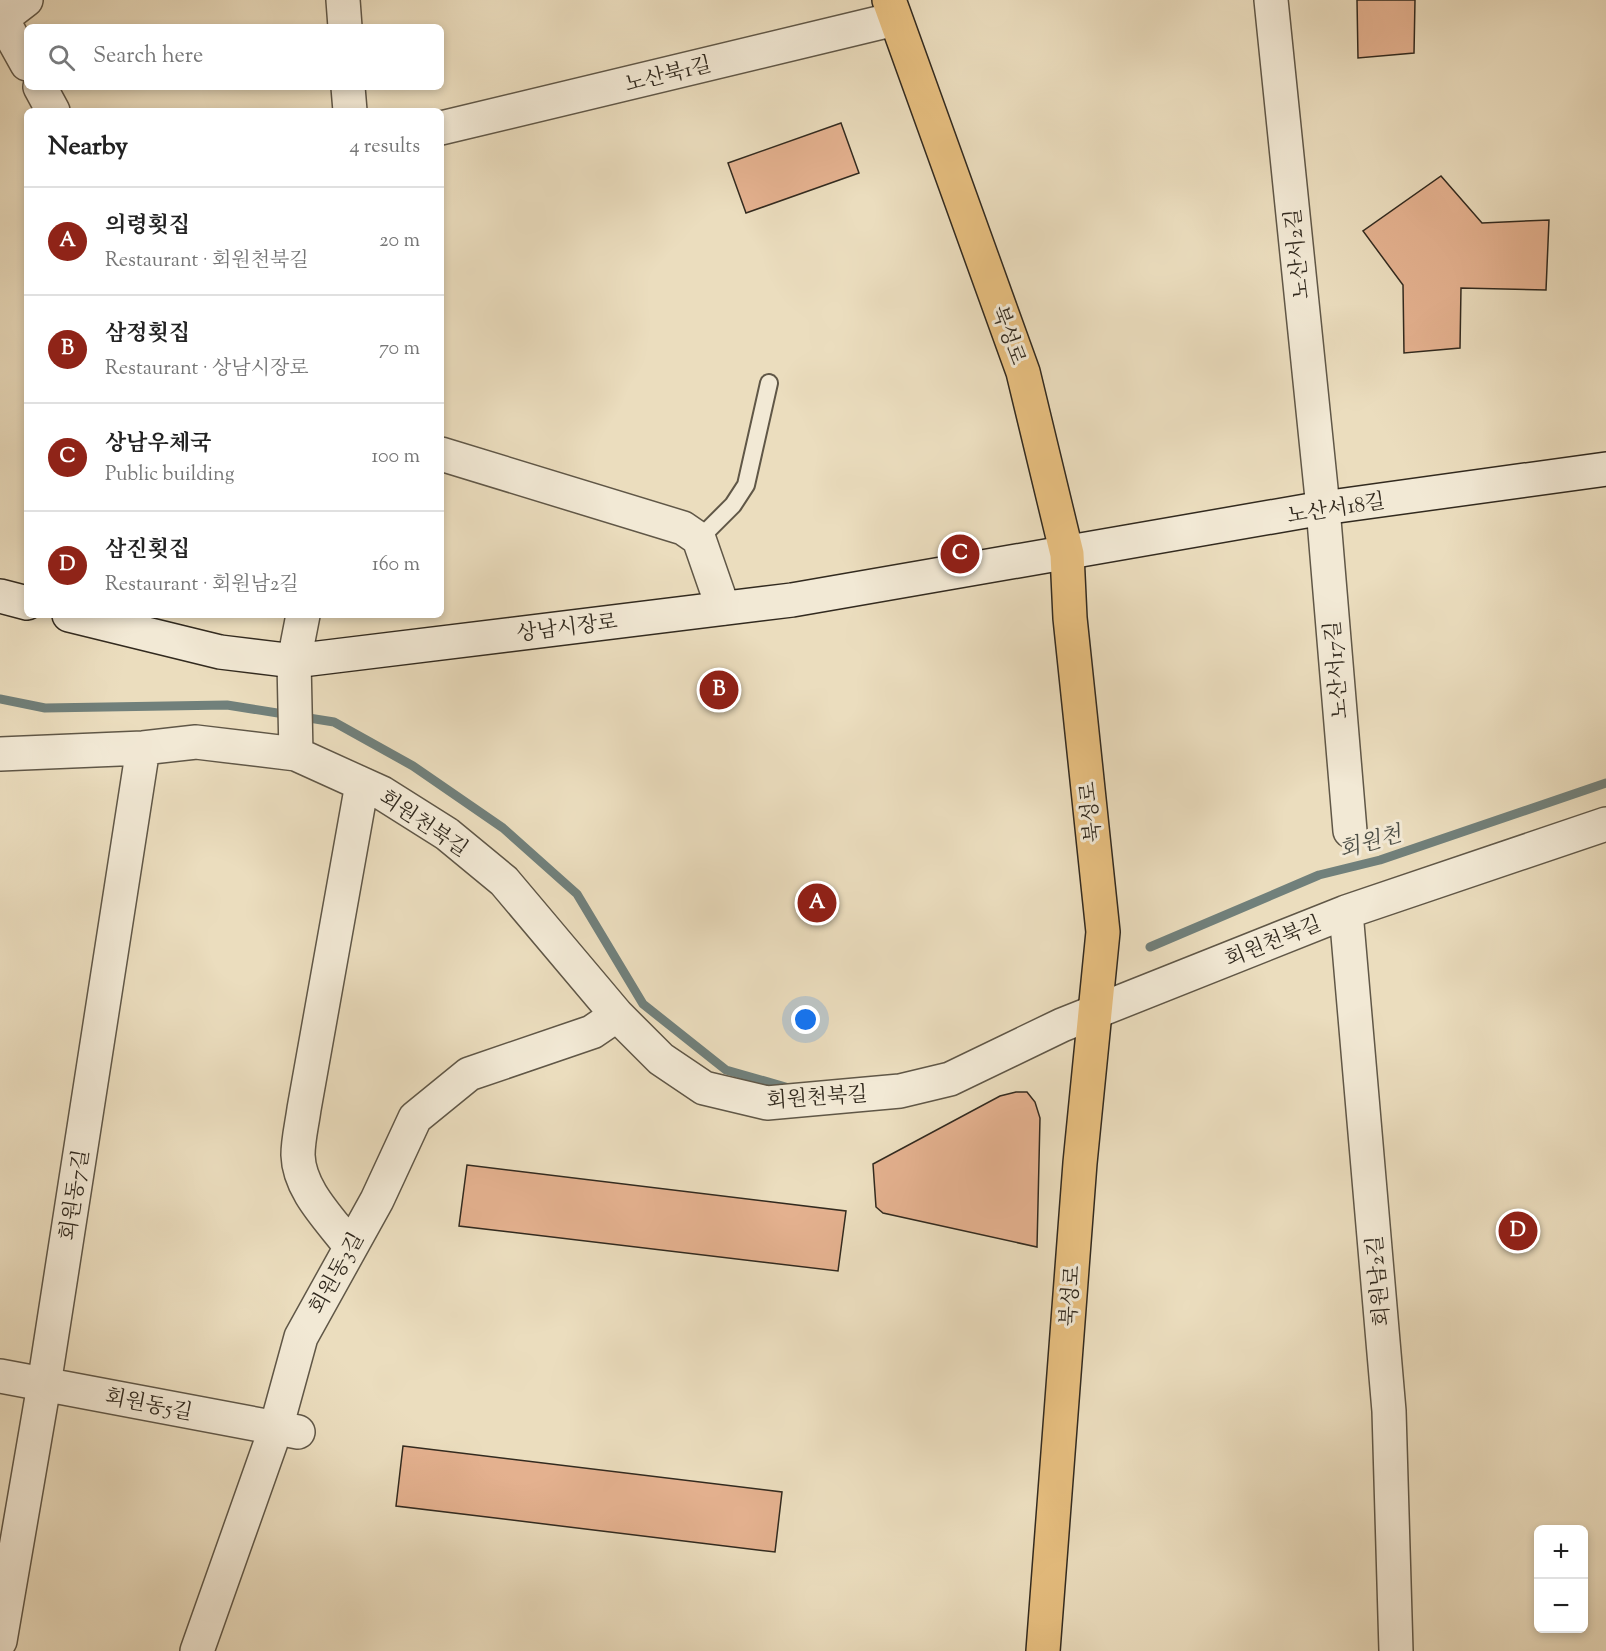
<!DOCTYPE html>
<html lang="en">
<head>
<meta charset="utf-8">
<style>
	:root { --surface:#fff; --page:#f2f2f2; --text:#222; --muted:#767676; --line:#e0e0e0; --accent:#8f2418 }
	body { margin:0; font-family:"Sorts Mill Goudy","Noto Serif KR",serif; background:var(--page); color:var(--text) }
	.controls { position:absolute; right:18px; bottom:18px; display:grid; overflow:hidden; border-radius:9px; box-shadow:0 3px 9px #0003 }
	.controls button { width:54px; height:54px; display:grid; place-items:center; padding:0; border:0; border-bottom:2px solid var(--line); background:var(--surface); color:var(--text); font:30px sans-serif }
	.you { position:absolute; left:806px; top:1020px; width:21px; height:21px; margin:-15px; border:4px solid #fff; border-radius:50%; background:#1a73e8; box-shadow:0 0 0 9px #1a73e833 }
	.badge { display:grid; place-items:center; width:39px; height:39px; border-radius:50%; background:var(--accent); color:#fff; font-size:20px; font-weight:700 }
	.pin { position:absolute; translate:-50% -50%; border:3px solid #fff; box-shadow:0 2px 6px #0006 }
	.list { margin:0; padding:0; list-style:none }
	h2 { display:flex; justify-content:space-between; align-items:center; height:78px; margin:0; padding:0 24px; font-size:26px }
	h2 small { font-size:20px; font-weight:400; color:var(--muted) }
	.list li { display:grid; grid-template-columns:39px 1fr auto; gap:18px; align-items:center; box-sizing:border-box; height:108px; padding:0 24px; border-top:2px solid var(--line) }
	.list b { display:block; font-size:22px; white-space:nowrap }
	.list p { margin:0; font-size:20px; white-space:nowrap; color:var(--muted) }
	.list em { font-size:20px; font-style:normal; color:var(--muted) }
	.icon { flex:none; width:33px; height:33px; fill:none; stroke:currentColor; stroke-width:2; stroke-linecap:round; stroke-linejoin:round }
	.map { position:relative; flex:none; width:1606px; height:1651px; overflow:hidden }
	.search { position:absolute; background:var(--surface); box-shadow:0 3px 9px #0003; left:24px; top:24px; width:420px; height:66px; display:flex; align-items:center; gap:15px; box-sizing:border-box; padding:0 21px; border-radius:9px; color:var(--muted); font-size:22px }
	.panel { position:absolute; background:var(--surface); box-shadow:0 3px 9px #0003; left:24px; top:108px; width:420px; height:510px; border-radius:9px }
	.map>svg:first-child { display:block }
	.lines { fill:none; stroke-linecap:round; stroke-linejoin:round }
	.stream { stroke:#71807b; stroke-width:9 }
	.building { fill:#e4b18f; stroke:#322a1f; stroke-width:1.5 }
	.lane-casing { stroke:#605747; stroke-width:20 }
	.street-casing { stroke:#605747; stroke-width:36 }
	.secondary-casing { stroke:#322a1f; stroke-width:36 }
	.primary-casing { stroke:#322a1f; stroke-width:36 }
	.lane { stroke:#f2e9d5; stroke-width:16 }
	.street { stroke:#f2e9d5; stroke-width:33 }
	.secondary { stroke:#f2e9d5; stroke-width:33 }
	.primary { stroke:#e6be7f; stroke-width:33 }
	.labels { text-anchor:middle; stroke-width:6; stroke-linejoin:round; paint-order:stroke }
	.street-label { font-size:21px; fill:#322a1f; stroke:#f2e9d5 }
	.water-label { font-size:22px; font-style:italic; fill:#4c4e46; stroke:#f2e9d5 }
</style>
</head>
<body>
<div class="map">
<svg width="1606" height="1651" viewBox="0 0 1606 1651">
	<rect width="100%" height="100%" fill="#ebddbe"/>
	<filter id="stains"><feTurbulence type="fractalNoise" baseFrequency=".00333" numOctaves="4"/><feColorMatrix values="0 0 0 0 .2 0 0 0 0 .09 0 0 0 0 .02 0 0 0 .5 -.17"/></filter>
	<radialGradient id="worn" r=".72"><stop offset=".6" stop-color="#630" stop-opacity="0"/><stop offset="1" stop-color="#630" stop-opacity=".3"/></radialGradient>
	<g class="lines">
		<!-- stream -->
		<path class="stream" d="M0 699 45 708 227 705 334 722 413 766 503 828 577 894 643 1004 726 1070 789 1088
			M1150 947 1319 875 1380 860 1606 783"/>
	</g>
	<!-- building -->
	<path class="building" d="M1357 0H1415L1414 53 1358 58Z
		M841 123 859 173 746 213 728 163Z
		M1441 176 1482 223 1549 220 1546 290 1461 288 1460 348 1404 353 1403 285 1363 231Z
		M1016 1092H1027L1035 1102 1040 1118 1037 1247 883 1213 876 1207 873 1164 1000 1096Z
		M467 1165 846 1211 838 1271 459 1226Z
		M403 1446 782 1492 775 1552 396 1506Z"/>
	<g class="lines">
		<defs>
			<path id="lane" d="M699 539 733 505 746 485 769 383"/>
			<path id="street" d="M343 0 345 27
				M1271 0 1323 508 1350 831
				M2 19 27 64
				M0 20 26 0
				M40 87 53 111
				M348 87 350 111
				M441 128 895 19
				M441 454 683 528 699 539 723 608
				M0 754 143 748 196 742 296 754 382 793 447 834 504 881 617 1015 661 1059 704 1088 767 1103 900 1091 950 1079 1062 1025 1346 912 1606 824
				M296 754 294 661 303 615
				M1346 912 1389 1411 1396 1651
				M350 1246C330 1219 299 1190 298 1155 298 1140 302 1124 304 1109L362 784
				M0 1376 298 1432
				M0 1641 44 1385 143 748
				M197 1651 276 1428 301 1337 377 1200 415 1118 469 1074 592 1032 617 1015"/>
			<path id="secondary" d="M0 596 27 603
				M69 615 220 652 294 661 792 600 1323 508 1606 469"/>
			<path id="primary" d="M889 0 1023 372 1067 554 1070 618 1103 932 1080 1163 1043 1651"/>
		</defs>
		<!-- lane casing -->
		<use href="#lane" class="lane-casing"/>
		<!-- street casing -->
		<use href="#street" class="street-casing"/>
		<!-- secondary casing -->
		<use href="#secondary" class="secondary-casing"/>
		<!-- primary casing -->
		<use href="#primary" class="primary-casing"/>
		<!-- lane -->
		<use href="#lane" class="lane"/>
		<!-- street -->
		<use href="#street" class="street"/>
		<!-- secondary -->
		<use href="#secondary" class="secondary"/>
		<!-- primary -->
		<use href="#primary" class="primary"/>
	</g>
	<g class="labels">
		<!-- street labels -->
		<g class="street-label">
			<text transform="translate(668 74) rotate(-14)" y="7">노산북1길</text>
			<text transform="translate(1297 254) rotate(-96)" y="7">노산서2길</text>
			<text transform="translate(1009 335) rotate(70)" y="7">북성로</text>
			<text transform="translate(1336 508) rotate(-9)" y="7">노산서18길</text>
			<text transform="translate(567 627) rotate(-7)" y="7">상남시장로</text>
			<text transform="translate(1336 670) rotate(-95)" y="7">노산서17길</text>
			<text transform="translate(1090 812) rotate(-96)" y="7">북성로</text>
			<text transform="translate(424 823) rotate(34)" y="7">회원천북길</text>
			<text transform="translate(1273 941) rotate(-22)" y="7">회원천북길</text>
			<text transform="translate(817 1097) rotate(-4)" y="7">회원천북길</text>
			<text transform="translate(74 1195) rotate(-81)" y="7">회원동7길</text>
			<text transform="translate(336 1273) rotate(-61)" y="7">회원동3길</text>
			<text transform="translate(1378 1281) rotate(-95)" y="7">회원남2길</text>
			<text transform="translate(1070 1296) rotate(-86)" y="7">북성로</text>
			<text transform="translate(149 1404) rotate(11)" y="7">회원동5길</text>
		</g>
		<!-- water labels -->
		<g class="water-label">
			<text transform="translate(1370 841) rotate(-16)" y="8">회원천</text>
		</g>
	</g>
	<rect width="100%" height="100%" filter="url(#stains)"/>
	<rect width="100%" height="100%" fill="url(#worn)"/>
</svg>
<div class="controls">
<button>+</button>
<button>−</button>
</div>
<div class="you"></div>
<div class="pin badge" style="left:817px;top:903px">A</div>
<div class="pin badge" style="left:719px;top:690px">B</div>
<div class="pin badge" style="left:960px;top:554px">C</div>
<div class="pin badge" style="left:1518px;top:1231px">D</div>
<div class="search"><svg class="icon" aria-label="search" viewBox="0 0 24 24"><circle cx="10" cy="10" r="6"/><path d="M15 15l6 6"/></svg>Search here</div>
<section class="panel">
<h2>Nearby<small>4 results</small></h2>
<ul class="list">
<li><span class="badge">A</span><div><b>의령횟집</b><p>Restaurant · 회원천북길</p></div><em>20 m</em></li>
<li><span class="badge">B</span><div><b>삼정횟집</b><p>Restaurant · 상남시장로</p></div><em>70 m</em></li>
<li><span class="badge">C</span><div><b>상남우체국</b><p>Public building</p></div><em>100 m</em></li>
<li><span class="badge">D</span><div><b>삼진횟집</b><p>Restaurant · 회원남2길</p></div><em>160 m</em></li>
</ul>
</section>
</div>
</body>
</html>
